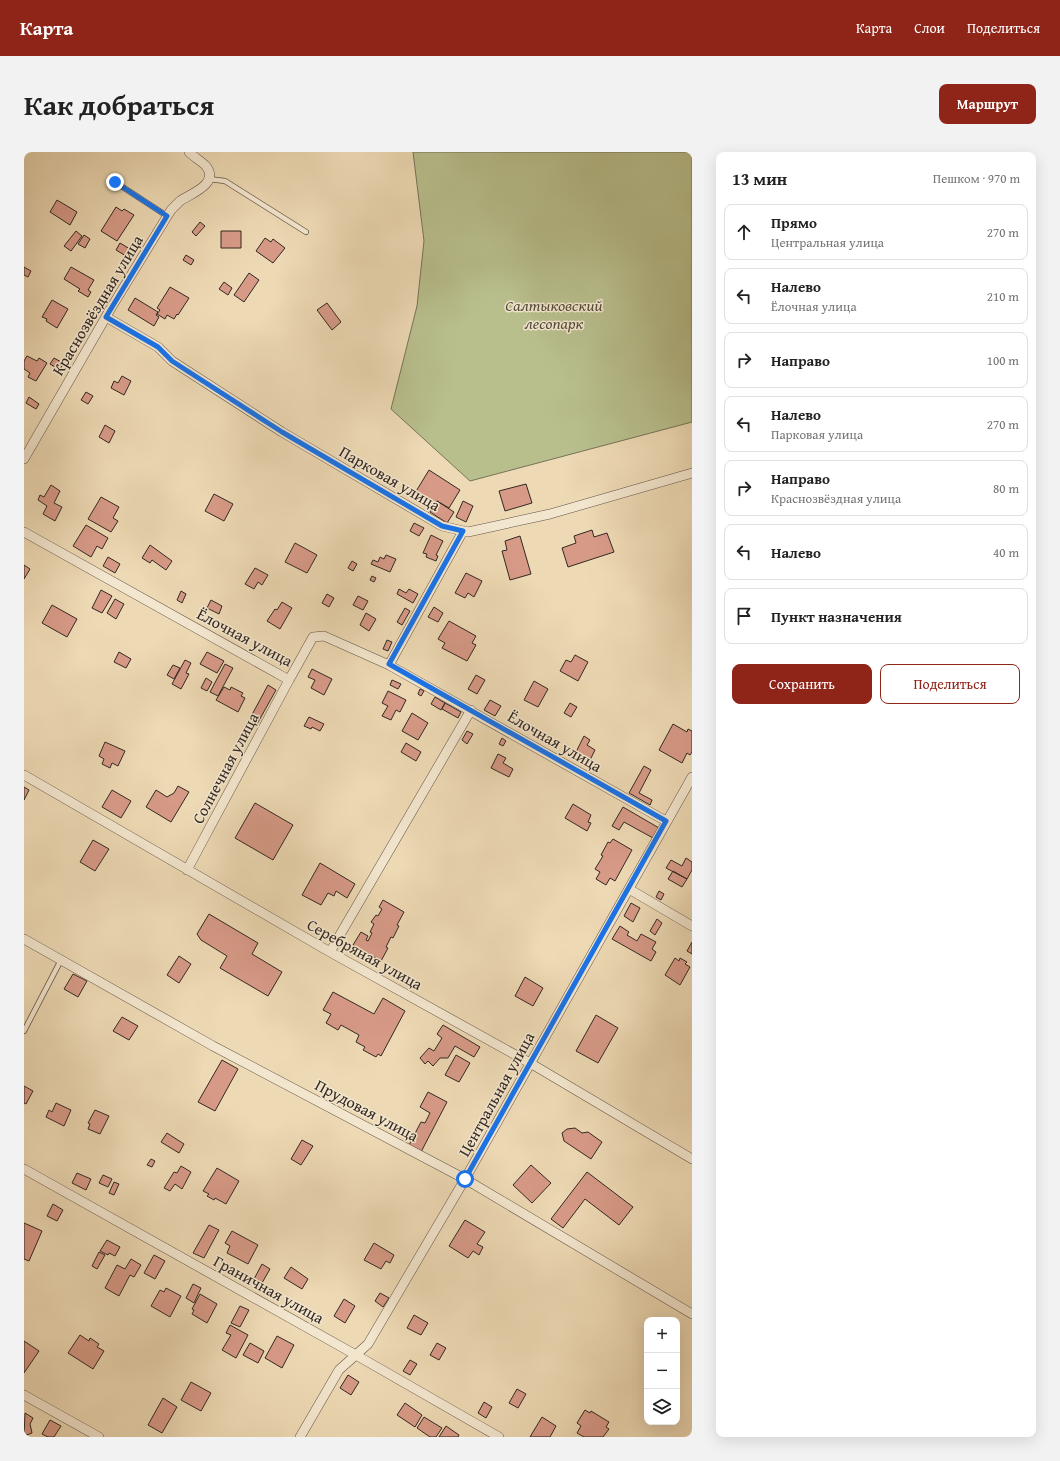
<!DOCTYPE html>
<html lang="ru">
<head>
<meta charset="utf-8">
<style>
	:root { --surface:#fff; --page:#f2f2f2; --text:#222; --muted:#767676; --line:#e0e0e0; --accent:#8f2418 }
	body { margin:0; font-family:"Gentium Book Plus",serif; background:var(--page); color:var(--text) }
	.controls { position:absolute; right:12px; bottom:12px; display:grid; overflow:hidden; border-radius:8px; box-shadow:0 4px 16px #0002 }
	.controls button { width:36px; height:36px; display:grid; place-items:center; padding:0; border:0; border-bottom:1px solid var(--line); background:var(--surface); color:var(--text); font:20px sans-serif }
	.stop { position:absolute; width:12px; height:12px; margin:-9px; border:3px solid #1a73e8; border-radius:50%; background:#fff }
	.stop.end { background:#1a73e8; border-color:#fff; box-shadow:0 1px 4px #0008 }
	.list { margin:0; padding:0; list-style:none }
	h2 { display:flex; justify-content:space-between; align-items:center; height:52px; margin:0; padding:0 16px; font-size:17px }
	h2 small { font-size:13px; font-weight:400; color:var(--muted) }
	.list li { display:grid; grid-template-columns:26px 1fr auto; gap:12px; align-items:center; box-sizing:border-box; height:56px; margin:0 8px 8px; padding:0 8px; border:1px solid var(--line); border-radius:8px }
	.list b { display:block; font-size:15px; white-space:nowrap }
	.list p { margin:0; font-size:13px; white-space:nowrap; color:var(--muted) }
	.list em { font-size:13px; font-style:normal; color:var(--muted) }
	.actions { display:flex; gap:8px; padding:12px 16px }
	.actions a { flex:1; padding:9px 0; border:1px solid var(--accent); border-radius:8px; text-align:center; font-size:14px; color:var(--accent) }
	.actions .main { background:var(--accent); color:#fff }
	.icon { flex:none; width:22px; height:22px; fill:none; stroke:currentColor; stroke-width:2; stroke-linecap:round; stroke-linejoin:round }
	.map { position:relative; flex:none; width:668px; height:1285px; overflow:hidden; border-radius:8px }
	header { display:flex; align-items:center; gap:24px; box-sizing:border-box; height:56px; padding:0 20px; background:var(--accent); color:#fff }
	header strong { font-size:19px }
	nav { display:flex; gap:22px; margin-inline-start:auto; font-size:14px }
	.intro { display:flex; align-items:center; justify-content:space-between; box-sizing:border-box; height:96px; padding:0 24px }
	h1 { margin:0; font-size:28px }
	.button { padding:10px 18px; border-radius:8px; background:var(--accent); color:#fff; font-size:14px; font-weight:700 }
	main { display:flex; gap:24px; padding:0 24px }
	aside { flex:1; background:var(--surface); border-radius:8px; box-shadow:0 4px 16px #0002 }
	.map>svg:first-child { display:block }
	.green { fill:#b8bf8d; stroke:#767458 }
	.building { fill:#d79a87; stroke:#332822 }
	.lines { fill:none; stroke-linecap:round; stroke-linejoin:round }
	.lane-casing { stroke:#625446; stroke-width:6 }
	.street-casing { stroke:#625446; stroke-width:10 }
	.lane { stroke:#f3e6ce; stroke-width:4.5 }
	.street { stroke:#f3e6ce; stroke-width:9 }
	.route { stroke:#1a73e8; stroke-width:5 }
	.labels { text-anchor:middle; stroke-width:3; stroke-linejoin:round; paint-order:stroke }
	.street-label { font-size:16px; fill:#332822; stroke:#f3e6ce }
	.park-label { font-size:16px; font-style:italic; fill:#544e3d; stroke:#f3e6ce }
</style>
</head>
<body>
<header>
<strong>Карта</strong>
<nav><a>Карта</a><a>Слои</a><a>Поделиться</a></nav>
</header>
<div class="intro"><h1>Как добраться</h1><a class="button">Маршрут</a></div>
<main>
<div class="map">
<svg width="668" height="1285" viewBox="0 0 668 1285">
	<rect width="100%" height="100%" fill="#edd9b4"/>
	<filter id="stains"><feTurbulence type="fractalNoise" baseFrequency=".005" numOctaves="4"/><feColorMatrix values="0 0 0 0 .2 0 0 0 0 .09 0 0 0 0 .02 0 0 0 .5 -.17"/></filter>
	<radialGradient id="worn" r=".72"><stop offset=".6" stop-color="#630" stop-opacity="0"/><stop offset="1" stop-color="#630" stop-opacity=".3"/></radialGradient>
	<!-- green -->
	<path class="green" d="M389 0H668V270L446 329 367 257 393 154 400 89Z"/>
	<!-- building -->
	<path class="building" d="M33 48 53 60 46 73 26 60Z
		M92 55 98 59 100 57 110 63 93 89 77 79Z
		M176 70 181 74 172 84 168 80Z
		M52 79 58 84 47 99 40 94Z
		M197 79H217V96H197Z
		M60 83 66 87 61 96 54 92Z
		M241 86 247 90 249 87 261 96 249 111 232 99Z
		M96 91 106 97 102 104 92 98Z
		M162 103 170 108 167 113 159 108Z
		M0 115 7 119 4 125 0 123Z
		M47 115 70 128 64 138 67 140 64 145 54 139 56 137 40 127Z
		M225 121 235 128 220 150 210 143Z
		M200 130 208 136 204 143 195 137Z
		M146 135 165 146 154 163 153 162 150 167 143 163 141 167 133 162 136 158 133 156Z
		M111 146 134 160 132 163 135 165 130 174 104 158Z
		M28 148 44 157 33 176 22 169 23 167 18 165Z
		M303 151 317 170 308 178 293 158Z
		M3 204 13 209 15 206 23 211 12 229 4 225 6 221 0 217V209Z
		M30 206 39 211 36 218 26 212Z
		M98 224 107 229 100 243 87 236 90 229 94 231Z
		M62 240 69 244 64 252 57 248Z
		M5 245 15 252 12 257 2 251Z
		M81 273 91 279 85 291 75 285Z
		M405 318 436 338 425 356 413 349 410 353 391 341Z
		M502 332 508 351 481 359 475 339Z
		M27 333 36 339 30 351 38 355 31 369 19 362 23 354 14 348 16 343 20 345Z
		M190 342 209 352 200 369 181 359Z
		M77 345 95 355 89 366 94 369 87 380 64 367Z
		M413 349 430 360 423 371 406 360Z
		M439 349 449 354 442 370 432 365Z
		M390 371 400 376 395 384 386 379Z
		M62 373 84 386 78 397 73 394 67 405 49 394Z
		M568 378 570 385 583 381 590 400 544 415 538 396 552 391 550 384Z
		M407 383 419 389 412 403 414 404 412 409 402 405 403 402 399 401Z
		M496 384 507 422 486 428 478 399 483 398 481 389Z
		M271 391 293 403 283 421 261 410Z
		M126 393 148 409 142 418 128 408 126 411 118 406Z
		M362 403 372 407 366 420 347 412 349 408 354 410 356 405 360 407Z
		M84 405 96 412 91 421 79 414Z
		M328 409 333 412 329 419 324 416Z
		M0 413 6 417 0 427Z
		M231 416 244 423 238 433 234 430 230 437 221 432Z
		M442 421 458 429 450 445 444 441 441 446 431 441Z
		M348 424 352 426 350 430 346 428Z
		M375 437 382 441 385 437 394 442 389 451 373 442Z
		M77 438 88 444 78 461 68 456Z
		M157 439 162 442 158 451 153 448Z
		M303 442 310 446 305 455 298 451Z
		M334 444 344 449 339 458 329 453Z
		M91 447 100 452 92 467 83 461Z
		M187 448 198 454 195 462 183 456Z
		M258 450 268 456 256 477 243 469 251 457 253 458Z
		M28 453 53 467 43 485 18 471Z
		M410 455 419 461 414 470 404 465Z
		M381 456 386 459 378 473 373 470Z
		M342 461 352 467 345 479 336 473Z
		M425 469 452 484 448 491 452 493 443 509 418 496 421 491 414 487Z
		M363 488 368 490 364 499 359 497Z
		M95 500 107 507 102 516 90 510Z
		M183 500 200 509 193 521 176 512Z
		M551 503 564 510 554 529 536 519 542 508 547 510Z
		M161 508 167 511 162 521 165 522 157 537 148 532Z
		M201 512 209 516 194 544 186 540Z
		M149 513 156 516 150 527 143 523Z
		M288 517 308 527 300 543 287 536 291 528 284 525Z
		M452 523 461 528 453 542 444 537Z
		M182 526 188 530 183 539 177 536Z
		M368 528 377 532 374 537 366 533Z
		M510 529 524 537 514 555 500 548Z
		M244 533 252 538 232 574 224 570Z
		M200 535 206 538 207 535 219 541 217 544 221 546 214 560 192 548Z
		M396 537 400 539 397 544 394 542Z
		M364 539 382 548 376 560 372 558 367 568 358 564 364 554 358 551Z
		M411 545 421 551 417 558 407 552Z
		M466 548 477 554 471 564 460 558Z
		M421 551 437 560 434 566 418 557Z
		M546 551 553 555 547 565 540 561Z
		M388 561 404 571 394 588 378 579Z
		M285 565 300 572 296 579 288 575 287 577 280 574Z
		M649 572 663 580 664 577 668 579V600L666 603 663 601 658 611 635 598Z
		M443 579 449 582 443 592 438 588Z
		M560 584 566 588 563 593 571 598 566 608 552 600Z
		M478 586 482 589 479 594 475 592Z
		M81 590 101 599 94 614 88 611 86 616 78 612 80 607 75 604Z
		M382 591 397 600 392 609 377 600Z
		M474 602 482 606 479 611 489 617 485 625 467 616Z
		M620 614 627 618 615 641 628 648 626 653 605 641Z
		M154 634 165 640 147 670 122 655 132 638 143 645 150 641Z
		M0 635 5 638 0 648Z
		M88 638 107 649 97 666 78 655Z
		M231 651 269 673 249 708 211 686Z
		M549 652 567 663 564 670 567 671 563 679 541 666Z
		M599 655 635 676 629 686 600 670 595 678 588 674Z
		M589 687 608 698 591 729 586 726 582 733 572 727 576 720 571 717 579 704 577 703 584 690 586 691Z
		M69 688 85 697 71 719 56 710Z
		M662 706 668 710V718L663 727 642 716 647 708 658 714Z
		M296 711 331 732 323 746 312 739 310 744 304 741 297 753 278 743Z
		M649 719 663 727 658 735 644 727Z
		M635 739 640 742 637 748 632 745Z
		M359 748 380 760 373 773 375 774 369 786 367 785 362 795 364 796 357 809 329 793 337 780 344 784 342 788 344 789 348 781 346 780 350 772 347 770 352 763 354 764 358 757 355 755Z
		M607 751 616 756 609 770 600 764Z
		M185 762 234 791 228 802 258 820 244 844 196 816 203 804 177 788 173 782Z
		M633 767 638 771 631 783 626 779Z
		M596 774 605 780 603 783 613 789 617 782 632 790 628 797 632 800 627 809 588 787Z
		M668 790V802L663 799Z
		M155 804 167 812 155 831 143 823Z
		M651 806 655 809 656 806 663 810 661 812 666 815 656 833 641 823Z
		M49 822 63 829 54 845 40 837Z
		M501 825 519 836 509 854 491 844Z
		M309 840 350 862 359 846 381 859 357 904 354 902 352 905 339 898 341 895 332 890 335 883 317 873 314 878 302 871 307 862 299 858Z
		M572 863 594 876 574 911 552 899Z
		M98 865 114 874 105 888 89 879Z
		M419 873 456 895 450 905 431 894 424 906H416L409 914 404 909 401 912 396 906 405 896 410 899 418 886 413 882Z
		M432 903 446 911 435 930 421 923Z
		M198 908 214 917 191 959 174 950Z
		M0 934 9 939 2 952 0 951Z
		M404 940 423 950 397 1000 385 993 397 970 401 971 406 961 396 955Z
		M32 951 47 958 40 974 22 965 25 958 28 960Z
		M71 958 85 964 76 982 64 977 66 972 64 971Z
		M551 976 558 981 564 980 578 990 567 1007 540 989 538 981 543 977Z
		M143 981 160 992 155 1001 137 990Z
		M278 988 289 994 277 1013 267 1007Z
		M127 1007 131 1009 128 1015 123 1013Z
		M507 1013 527 1031 508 1051 489 1033Z
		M157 1014 167 1020 158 1037 151 1032 146 1039 140 1036 150 1020 153 1021Z
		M193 1016 215 1029 202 1052 191 1046 190 1048 183 1044 185 1042 179 1039Z
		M563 1020 609 1055 595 1073 561 1047 539 1076 527 1067Z
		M53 1021 67 1027 62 1038 48 1031Z
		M79 1023 88 1027 84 1035 75 1031Z
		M90 1030 95 1032 90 1043 85 1041Z
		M29 1052 39 1058 33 1069 23 1064Z
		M441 1068 461 1080 453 1092 459 1095 455 1103 449 1099 444 1106 425 1094Z
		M0 1071 18 1079 5 1109 0 1107Z
		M185 1073 195 1078 180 1106 169 1101Z
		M208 1079 234 1093 224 1112 203 1101 206 1094 201 1091Z
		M83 1088 96 1095 91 1104 85 1101 84 1103 76 1099Z
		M350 1091 370 1103 366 1111 362 1109 357 1117 340 1108Z
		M75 1100 81 1103 73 1117 68 1114Z
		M130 1103 141 1109 131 1127 120 1121Z
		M107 1107 117 1113 110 1125 106 1123 95 1144 81 1136 93 1113 101 1117Z
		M238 1112 246 1117 238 1131 230 1127Z
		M267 1115 284 1127 278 1137 260 1126Z
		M169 1132 177 1136 170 1151 162 1146Z
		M142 1136 157 1144 146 1165 127 1154 136 1138 140 1140Z
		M356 1141 365 1146 359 1155 351 1149Z
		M176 1142 193 1152 183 1171 168 1162 170 1158 168 1157Z
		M320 1147 331 1154 321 1171 310 1164Z
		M216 1154 225 1158 216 1175 207 1171Z
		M390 1163 404 1171 397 1183 383 1176Z
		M206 1173 224 1183 212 1206 198 1198 207 1183 202 1181Z
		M56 1183 65 1189 66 1186 75 1192 73 1195 80 1199 69 1217 44 1201Z
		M253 1184 270 1193 258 1216 241 1206Z
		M0 1189 15 1199 0 1221Z
		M226 1191 240 1199 234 1211 219 1203Z
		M413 1191 422 1196 415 1208 406 1203Z
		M386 1208 393 1212 386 1223 379 1219Z
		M324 1223 335 1230 327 1243 316 1236Z
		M167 1230 187 1241 177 1259 157 1248Z
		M493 1237 502 1242 494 1256 485 1251Z
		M139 1246 153 1255 138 1281 124 1273Z
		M460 1250 468 1255 462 1266 454 1261Z
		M381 1251 398 1263 391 1275 373 1263Z
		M561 1258 566 1261 567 1259 585 1270 582 1275 585 1277 579 1285H560L553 1281 557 1274 553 1271Z
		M1 1261 9 1266 6 1272 8 1281 0 1284Z
		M400 1265 418 1276 412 1285H406L393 1276Z
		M518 1265 532 1274 526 1285H506Z
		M26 1268 37 1274 30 1285H24L18 1282Z
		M422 1274 435 1283 434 1285H415Z"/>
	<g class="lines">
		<defs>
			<path id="lane" d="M185 27 201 29 282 80
				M91 30 143 64
				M0 879 37 808"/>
			<path id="street" d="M82 165 134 195 148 209 258 280 418 374 444 380 526 362 668 321
				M0 307 87 156 147 58C150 55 153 52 156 49 166 42 196 32 182 14 177 9 170 5 165 0
				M0 380 265 528 289 485 300 484 365 513 642 669
				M365 513 439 379
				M0 623 306 800 506 911 668 1007
				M163 718 265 528
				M605 737 668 774
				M0 787 189 894 441 1027 668 1162
				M306 800 447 558
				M0 1017 332 1203 475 1285
				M0 1243 75 1285
				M276 1285 315 1218 344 1192 441 1027 668 625"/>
		</defs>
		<!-- lane casing -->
		<use href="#lane" class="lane-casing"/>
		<!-- street casing -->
		<use href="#street" class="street-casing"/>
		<!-- lane -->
		<use href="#lane" class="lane"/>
		<!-- street -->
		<use href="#street" class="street"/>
	</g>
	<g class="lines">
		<!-- route -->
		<path class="route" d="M91 30 143 64 82 165 134 195 148 209 258 280 418 374 439 379 365 512 642 669 441 1027"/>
	</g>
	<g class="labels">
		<!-- street labels -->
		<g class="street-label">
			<text transform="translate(73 153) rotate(-59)" y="6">Краснозвёздная улица</text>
			<text transform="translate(366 326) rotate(30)" y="6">Парковая улица</text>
			<text transform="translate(221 485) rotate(28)" y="6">Ёлочная улица</text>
			<text transform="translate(531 589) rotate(30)" y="6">Ёлочная улица</text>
			<text transform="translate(201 616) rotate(-62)" y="6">Солнечная улица</text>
			<text transform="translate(341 802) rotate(29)" y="6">Серебряная улица</text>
			<text transform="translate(472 942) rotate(-61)" y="6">Центральная улица</text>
			<text transform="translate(343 958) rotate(28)" y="6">Прудовая улица</text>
			<text transform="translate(245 1137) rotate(29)" y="6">Граничная улица</text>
		</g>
		<!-- park labels -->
		<g class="park-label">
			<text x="530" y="159">Салтыковский<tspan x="530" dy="18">лесопарк</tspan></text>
		</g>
	</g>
	<rect width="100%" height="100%" filter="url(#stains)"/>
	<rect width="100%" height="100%" fill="url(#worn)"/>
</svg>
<div class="controls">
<button>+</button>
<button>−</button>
<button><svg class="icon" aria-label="layers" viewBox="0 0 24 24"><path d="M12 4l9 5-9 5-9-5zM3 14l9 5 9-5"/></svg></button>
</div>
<div class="stop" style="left:441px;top:1027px"></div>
<div class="stop end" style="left:91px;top:30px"></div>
</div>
<aside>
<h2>13 мин<small>Пешком · 970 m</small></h2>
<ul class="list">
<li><svg class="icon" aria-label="ahead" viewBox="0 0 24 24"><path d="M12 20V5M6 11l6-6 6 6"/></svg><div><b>Прямо</b><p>Центральная улица</p></div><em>270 m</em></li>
<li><svg class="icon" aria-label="left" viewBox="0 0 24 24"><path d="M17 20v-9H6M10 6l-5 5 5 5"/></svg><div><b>Налево</b><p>Ёлочная улица</p></div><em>210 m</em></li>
<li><svg class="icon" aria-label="right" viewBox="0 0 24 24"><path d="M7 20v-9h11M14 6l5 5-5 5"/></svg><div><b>Направо</b></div><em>100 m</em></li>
<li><svg class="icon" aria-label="left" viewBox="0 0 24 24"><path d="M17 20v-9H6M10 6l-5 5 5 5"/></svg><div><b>Налево</b><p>Парковая улица</p></div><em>270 m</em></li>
<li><svg class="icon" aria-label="right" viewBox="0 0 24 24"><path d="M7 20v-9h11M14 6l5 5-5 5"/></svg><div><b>Направо</b><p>Краснозвёздная улица</p></div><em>80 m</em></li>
<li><svg class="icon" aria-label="left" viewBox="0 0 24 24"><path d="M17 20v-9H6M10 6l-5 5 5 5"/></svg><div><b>Налево</b></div><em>40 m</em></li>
<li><svg class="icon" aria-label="arrive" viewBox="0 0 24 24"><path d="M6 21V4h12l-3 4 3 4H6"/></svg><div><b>Пункт назначения</b></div></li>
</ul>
<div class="actions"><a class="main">Сохранить</a><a>Поделиться</a></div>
</aside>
</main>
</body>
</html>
